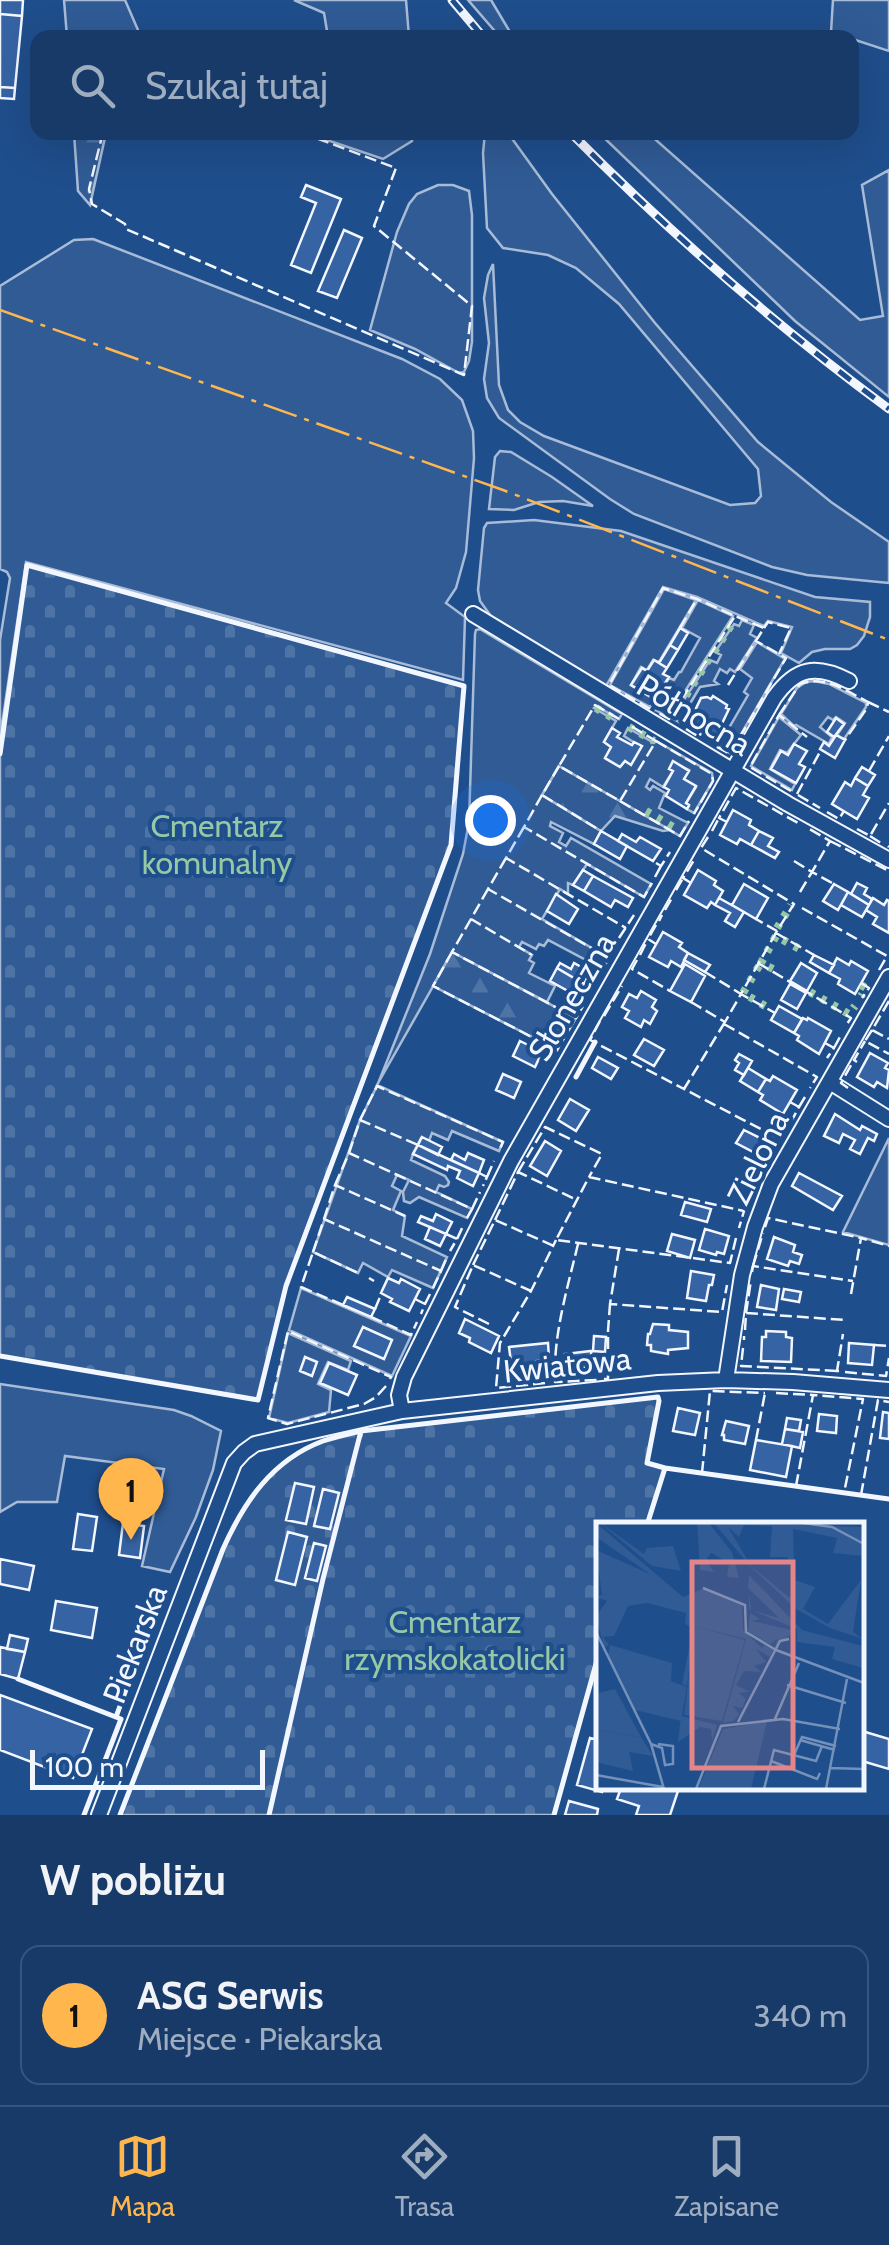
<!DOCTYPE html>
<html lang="pl">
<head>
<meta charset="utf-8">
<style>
	:root { --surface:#173a69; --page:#20416f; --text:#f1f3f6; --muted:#9eadc0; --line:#36547d; --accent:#ffb74d }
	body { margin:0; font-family:Cabin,sans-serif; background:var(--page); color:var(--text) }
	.scale { position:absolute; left:30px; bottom:25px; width:235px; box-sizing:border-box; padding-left:10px; border:5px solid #f2f6ff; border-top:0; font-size:28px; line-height:35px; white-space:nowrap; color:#f2f6ff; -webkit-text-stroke:8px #1f4e8c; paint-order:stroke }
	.you { position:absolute; left:490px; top:820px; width:35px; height:35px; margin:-25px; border:8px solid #fff; border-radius:50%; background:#1a73e8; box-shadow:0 0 0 15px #1a73e833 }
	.badge { display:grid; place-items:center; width:65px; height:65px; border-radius:50%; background:var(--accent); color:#111; font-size:32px; font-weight:700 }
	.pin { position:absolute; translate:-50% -82px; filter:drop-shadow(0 2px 5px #0008) }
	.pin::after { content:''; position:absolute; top:52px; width:35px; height:30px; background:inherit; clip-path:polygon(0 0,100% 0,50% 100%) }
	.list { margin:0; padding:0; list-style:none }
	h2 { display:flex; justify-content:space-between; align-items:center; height:130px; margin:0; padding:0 40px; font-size:42px }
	h2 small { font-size:32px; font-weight:400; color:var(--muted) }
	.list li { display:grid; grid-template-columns:65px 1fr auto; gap:30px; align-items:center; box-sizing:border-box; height:140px; margin:0 20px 20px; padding:0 20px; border:2px solid var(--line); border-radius:20px }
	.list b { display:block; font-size:38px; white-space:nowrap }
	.list p { margin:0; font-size:32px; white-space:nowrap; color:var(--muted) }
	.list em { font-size:32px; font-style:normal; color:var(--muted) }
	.icon { flex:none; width:55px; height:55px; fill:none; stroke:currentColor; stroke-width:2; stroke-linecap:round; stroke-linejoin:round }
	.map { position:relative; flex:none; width:889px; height:1815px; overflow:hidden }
	.search { position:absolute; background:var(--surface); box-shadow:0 10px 40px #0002; left:30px; right:30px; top:30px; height:110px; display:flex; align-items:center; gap:25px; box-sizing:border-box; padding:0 35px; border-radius:20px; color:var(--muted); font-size:38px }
	.sheet { height:290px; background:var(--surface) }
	nav { display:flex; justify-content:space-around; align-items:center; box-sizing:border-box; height:140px; border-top:2px solid var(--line); background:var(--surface); font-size:28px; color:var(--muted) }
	nav a { display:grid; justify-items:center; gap:5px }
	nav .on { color:var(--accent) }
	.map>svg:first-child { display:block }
	.built { fill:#305b95; stroke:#a8bbd7; stroke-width:2.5 }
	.forest { fill:url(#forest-firs); stroke:#a8bbd7; stroke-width:2.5 }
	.cemetery { fill:url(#cemetery-stones); stroke:#a8bbd7; stroke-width:2.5 }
	.building { fill:#3563a3; stroke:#f2f6ff; stroke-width:2.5 }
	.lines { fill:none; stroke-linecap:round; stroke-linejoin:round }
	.street-casing { stroke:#f2f6ff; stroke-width:18 }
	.street { stroke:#1f4e8c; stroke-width:14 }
	.rail-casing { stroke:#f2f6ff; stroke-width:9 }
	.rail { stroke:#1f4e8c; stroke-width:5; stroke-dasharray:15; stroke-linecap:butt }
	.hedge { stroke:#97c8a6; stroke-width:8; stroke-dasharray:5 8; stroke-linecap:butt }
	.fence { stroke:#f2f6ff; stroke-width:2.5; stroke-dasharray:12 5; stroke-linecap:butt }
	.wall { stroke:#f2f6ff; stroke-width:5 }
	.power { stroke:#ffb74d; stroke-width:2.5; stroke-dasharray:35 8 5 8; stroke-linecap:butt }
	.labels { text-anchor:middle; stroke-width:8; stroke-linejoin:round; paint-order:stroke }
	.street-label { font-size:32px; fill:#f2f6ff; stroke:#1f4e8c }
	.park-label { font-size:32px; fill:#97c8a6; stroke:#1f4e8c }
	.inset-road { fill:none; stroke:#7391ba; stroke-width:2.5 }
	.view { fill:#e38589; fill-opacity:0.15; stroke:#e38589; stroke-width:5 }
	.inset-edge { fill:none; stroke:#f2f6ff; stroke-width:5 }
</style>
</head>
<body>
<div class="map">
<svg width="889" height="1815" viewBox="0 0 889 1815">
	<defs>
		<pattern id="forest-firs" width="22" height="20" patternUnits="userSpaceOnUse" patternTransform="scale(2.5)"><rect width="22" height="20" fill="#305b95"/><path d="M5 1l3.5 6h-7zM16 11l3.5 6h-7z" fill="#4e73a5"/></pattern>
		<pattern id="cemetery-stones" width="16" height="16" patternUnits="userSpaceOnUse" patternTransform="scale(2.5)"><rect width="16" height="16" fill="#305b95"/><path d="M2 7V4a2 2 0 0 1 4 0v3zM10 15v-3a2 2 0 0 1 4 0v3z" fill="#4e73a5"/></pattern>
	</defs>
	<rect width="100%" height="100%" fill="#1f4e8c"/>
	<!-- built -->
	<path class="built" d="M64 0H125L141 37H67Z
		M294 0H406L409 37H328L324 13Z
		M468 0H491L513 37H500Z
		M833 0H889V51L831 32Z
		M310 132 412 133V141L383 159 309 134Z
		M485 133H508L552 194 655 323 758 442 831 502 889 542V583L807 575 772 567 634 514 610 499 499 418 487 398 484 379 489 343 484 298 488 275 493 264 499 385 508 410 520 422 544 436 730 505 755 503 761 496 758 469 619 304 576 268 548 255 503 248 487 228 483 153Z
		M599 133H648L860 320 883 316 862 185 889 170V397L795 321Z
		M438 185H453L469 191 472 215V342L469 361 464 372 459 373 415 349 370 330 397 232 409 204 417 194Z
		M93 239 402 359 440 379 462 400 473 431 474 458 466 552 456 588 446 603 465 617 463 680 26 562 0 738V640L10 578 7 572 0 569V286L74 240Z
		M500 451 511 452 552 477 593 506 563 501 539 502 514 510 489 509 495 457Z
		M534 520 621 531 815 597 870 602V617L864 636 857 645 850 649H825L812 652 799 663 781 653 792 627 768 621 764 626 697 597 663 587 606 686 493 619 480 601 478 590 484 528 487 523Z
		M664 589 696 600 659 662 653 660 647 670 641 667 631 685 655 700 669 678 674 680 679 672H681L700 638 682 628 698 600 733 616 668 718 656 710 658 705 653 703 650 707 610 685Z
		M742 620 754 625 750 634 757 638 735 672 730 669 727 673 720 669 714 681 718 684 700 687 679 722 672 718 710 660 717 663 721 655 715 652 734 624 739 626Z
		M480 629 622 714 619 719 596 706 594 708 616 721 604 742 611 747 606 759 620 767 625 761 631 764 641 747 624 736 628 728 654 743 656 741 712 773 713 781 694 813 687 809 689 806 686 803 696 787 684 779 689 770 673 762V771L663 787 650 779 646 787 650 790 653 786 665 793 659 808 688 823 680 836 559 767 542 795 601 831 594 844 551 822 550 826 563 833 559 842 566 846 571 838 651 884 644 897 587 864 573 885 568 883V894L560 889 542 919 609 958 603 969 548 940 544 946 539 944 536 949 522 942 519 947 532 955 529 960 534 963 529 973 555 986 547 1002 452 953 377 1085 503 1142 499 1151 452 1131 448 1140 432 1133 429 1141 421 1138 413 1154 411 1160 445 1176 449 1182 448 1185 444 1187 439 1185 436 1192 472 1209 467 1218 419 1197 410 1203 404 1201 403 1192 409 1180 397 1175 392 1186 401 1191 393 1210 405 1216 402 1236 447 1257 433 1288 392 1270 388 1277 363 1263 358 1273 313 1252 360 1120 377 1086 430 954 463 854 469 822 475 634 476 630Z
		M757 642 785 659 730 753 718 747 748 695 744 692 752 678 740 669Z
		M814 681 829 684 866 703V707L844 739 837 735 845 723 836 717 833 720 828 717 820 727 832 737 829 744 796 725 794 726 781 714 797 688 806 682Z
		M779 717 801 735 787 753 780 750 770 769 795 784 792 790 751 766Z
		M889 1138V1245L843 1232Z
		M301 1288 411 1336 392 1376 289 1330Z
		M288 1333 351 1361 348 1370 328 1362 318 1384 331 1390 329 1412 288 1423 269 1418Z
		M0 1384 174 1410 191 1416 221 1431 213 1470 196 1517 170 1572 142 1566 164 1469 65 1456 57 1502H17L0 1512Z"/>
	<!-- forest -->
	<path class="forest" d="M74 133H106L90 205 78 191Z
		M559 766 670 830 663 831 615 816 601 831 542 795Z
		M452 952 576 1018 568 1031 561 1028 558 1033 564 1038 557 1050 433 986Z"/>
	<!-- cemetery -->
	<path class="cemetery" d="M27 565 464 686 451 845 286 1286 258 1400 0 1356V754Z
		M658 1397 659 1401 647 1462 665 1468 647 1525H599V1653L554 1815H120L223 1549C244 1502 272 1460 323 1441 335 1437 348 1434 361 1431Z"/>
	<!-- building -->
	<path class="building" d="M0 0H23L22 16 0 14Z
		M0 14 22 16 15 88 0 87Z
		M0 87 15 88 14 99 0 98Z
		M306 185 341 199 311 273 291 265 316 203 301 197Z
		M344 230 362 238 337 298 318 291Z
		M680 628 688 633 678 650 670 645Z
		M670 645 678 650 667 668 659 663Z
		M654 660 667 668 663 674 669 677 655 699 631 685 642 668 647 671Z
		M713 696 727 705 726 708 729 709 716 736 690 721 701 698 707 697 711 699Z
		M836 718 844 724 834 737 827 732Z
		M612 728 620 733 617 737 632 745 634 742 642 746 631 765 625 761 620 767 605 758 611 747 604 742Z
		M836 735 845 740 835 758 820 749 824 742 829 746Z
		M794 744 807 751 799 764 805 767 796 783 771 769 781 751 788 755Z
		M673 761 689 771 684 779 696 786 686 803 689 805 687 809 666 796 669 790 664 787 673 771 669 769Z
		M862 767 875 775 868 786 855 778Z
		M855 778 868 786 863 795 869 798 857 819 832 804 845 782 851 786Z
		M733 810 751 820 749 825 759 831 751 845 740 839 737 844 720 835Z
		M601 831 627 846 620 859 594 844Z
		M759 831 773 838 768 846 779 852 775 858 751 845Z
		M622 834 636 842 640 837 661 849 653 861 618 841Z
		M583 870 593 876 584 891 573 885Z
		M698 870 716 881 714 885 723 891 715 905 711 902 707 908 684 895Z
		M593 876 633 898 628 907 615 900 611 907 584 891Z
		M857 883 867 888 864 894 872 899 869 905 851 894Z
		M744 884 768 898 756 919 732 905Z
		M834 884 848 892 838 910 823 901Z
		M848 892 869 905 862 917 841 905Z
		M556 894 578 909 569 924 547 911Z
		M719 898 744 912 735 927 725 921 730 913 715 905Z
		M873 898 884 905 887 900 889 901V933L873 924 877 917 866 910Z
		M663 932 682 943 679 947 688 953 681 967 671 961 668 967 649 957Z
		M688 953 710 965 705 972 684 960Z
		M814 955 834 965 829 973 810 962Z
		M837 958 849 965 851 961 868 971 855 994 838 984 840 979 829 973Z
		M560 963 571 969 574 963 590 972 584 984 557 968Z
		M801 963 817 973 807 991 790 981Z
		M685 964 705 976 691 1002 670 991Z
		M557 968 584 984 577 996 550 981Z
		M790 984 806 993 797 1009 781 1000Z
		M641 991 656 1000 652 1007 657 1011 650 1024 644 1020 641 1027 625 1018 629 1011 622 1007 629 994 637 998Z
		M779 1006 802 1019 794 1033 771 1020Z
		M803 1018 807 1020 808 1018 831 1031 819 1054 797 1040 799 1036 794 1033Z
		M644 1039 664 1050 654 1066 634 1055Z
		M520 1041 542 1052 535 1067 513 1056Z
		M870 1053 888 1063 885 1068 889 1070 887 1088 877 1082 874 1087 857 1077Z
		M739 1054 752 1061 744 1075 735 1070 739 1063 735 1060Z
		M598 1057 618 1068 611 1079 592 1068Z
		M748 1068 766 1079 758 1092 740 1081Z
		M503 1074 521 1082 514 1098 496 1090Z
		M773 1076 797 1090 783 1114 760 1100 763 1095 758 1092 766 1079 770 1081Z
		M570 1099 589 1110 576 1131 558 1120Z
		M835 1114 860 1130 862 1126 877 1134 874 1141 868 1138 860 1154 850 1149 855 1140 843 1134 839 1143 824 1136Z
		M744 1130 766 1141 759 1155 736 1143Z
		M422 1137 442 1147 438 1155 418 1145Z
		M545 1141 561 1151 547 1176 530 1166Z
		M418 1145 479 1173 473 1186 457 1178 460 1171 448 1166 447 1170 413 1154Z
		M468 1153 484 1160 479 1173 451 1160 454 1154 465 1160Z
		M799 1173 842 1196 833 1210 792 1186Z
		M685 1202 711 1209 707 1222 681 1215Z
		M436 1214 452 1222 446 1234 418 1222 421 1216 433 1221Z
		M430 1227 446 1234 440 1246 425 1239Z
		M705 1229 729 1236 724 1254 717 1252 716 1255 699 1250Z
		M672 1234 695 1240 690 1258 667 1251Z
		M774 1237 795 1245 793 1252 802 1255 799 1264 790 1261 788 1266 767 1259Z
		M691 1271 714 1275 712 1285H709L706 1301 687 1298Z
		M388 1278 399 1283 401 1279 420 1289 409 1311 390 1302 392 1299 381 1293Z
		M761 1285 779 1289 776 1310 757 1307Z
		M784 1289 801 1292 799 1302 782 1299Z
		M347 1297 375 1309 371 1317 343 1305Z
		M465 1319 499 1336 491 1353 469 1342 470 1338 459 1333Z
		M653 1324 669 1325V1330L688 1332V1348L668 1350V1354L651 1351V1345H647L648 1334H650Z
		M363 1327 392 1340 384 1359 354 1346Z
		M766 1331 786 1332V1337L792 1338 791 1362 761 1361 762 1337H766Z
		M594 1336 606 1337 605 1352 593 1351Z
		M548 1343 549 1359 537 1361 539 1374 517 1376 516 1362H511L509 1347Z
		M849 1343 874 1345 872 1365 848 1363Z
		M591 1351 592 1367 567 1370 565 1354Z
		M305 1357 317 1362 312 1376 300 1371Z
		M329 1363 357 1375 348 1395 320 1383Z
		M678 1408 700 1413 695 1435 673 1431Z
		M883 1412 889 1413V1439L880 1438Z
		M819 1414 837 1416 836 1433 817 1431Z
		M787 1418 801 1420 799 1431 785 1429Z
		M726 1421 749 1426 745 1444 724 1440V1435H722Z
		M785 1429 803 1432 800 1448 782 1444Z
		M756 1440 792 1446 786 1477 750 1470Z
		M295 1483 314 1487 306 1524 286 1520Z
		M323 1489 339 1493 330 1529 314 1526Z
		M78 1514 97 1517 92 1551 73 1549Z
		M123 1523 144 1526 140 1558 119 1555Z
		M288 1532 307 1537 295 1585 276 1580Z
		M314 1543 326 1546 317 1581 305 1578Z
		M0 1559 34 1566 29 1590 0 1584Z
		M56 1601 97 1608 92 1638 51 1630Z
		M10 1635 28 1639 25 1652 7 1649Z
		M0 1647 25 1652 18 1679 0 1674Z
		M0 1695 92 1729 73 1778 0 1750Z
		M862 1731 889 1739V1769L862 1761Z
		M590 1738 599 1740V1788H603L602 1792 577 1785Z
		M621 1788H679L670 1815H636L639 1806 617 1799Z
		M569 1801 598 1809 597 1815H565Z"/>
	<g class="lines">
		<defs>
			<path id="street" d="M473 614 788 804 889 860
				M830 1082 889 1119
				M726 1380 742 1275 755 1227 771 1184 889 977
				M402 1411 399 1395 404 1377 511 1161 774 698C796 667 816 664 849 681
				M99 1815 234 1463 244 1452 255 1444 402 1411 658 1383 726 1380 793 1382 889 1390"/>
		</defs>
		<!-- street casing -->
		<use href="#street" class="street-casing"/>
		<!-- street -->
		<use href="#street" class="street"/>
		<defs>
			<path id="rail" d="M452 0 484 38
				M570 132C670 233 775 325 889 409"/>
		</defs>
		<!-- rail casing -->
		<use href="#rail" class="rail-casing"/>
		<!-- rail -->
		<use href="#rail" class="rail"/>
		<!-- hedge -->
		<path class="hedge" d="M714 652 732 624
			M596 708 616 720
			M672 718 709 659
			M629 727 654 741
			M646 811 675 828
			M777 928 791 905
			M759 966 743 993 772 1010
			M773 969 761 963 776 936 805 952
			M861 985 866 988 861 996
			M810 992 849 1014 855 1006"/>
		<!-- fence -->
		<path class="fence" d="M103 132 89 189 92 204 125 224 126 229 464 375 472 306 374 226 396 168 300 132
			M680 628 697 599
			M764 628 768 622 791 628 779 654
			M728 685 764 628 735 616
			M868 702 889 712
			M650 709 609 685 663 588 697 599 735 616 669 719 655 711
			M779 715 800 684C826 675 846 691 868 702L867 708 845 740
			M619 719 595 705 559 766 620 801 656 741 629 725
			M686 729 699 737 703 729
			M656 741 712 774 713 781 694 814
			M717 747 730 754 786 658 756 641
			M559 766 542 795 601 831
			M869 771 889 736
			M791 791 750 767 779 715 807 737
			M797 794 821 750
			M542 795 524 827 644 897 652 883
			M798 795 820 808
			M620 801 680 836 689 821
			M827 812 839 819 844 811
			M727 822 719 818 736 788 798 823
			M524 827 506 858 626 928
			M857 829 870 836 889 803
			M712 831 719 818
			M870 836 881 843
			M708 837 701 848 794 904 777 931 756 919
			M830 841 889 871
			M888 846 889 847
			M506 858 488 889 609 958 615 947
			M794 861 812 872 830 841 806 827
			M656 863 661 866 670 852
			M655 877 661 866
			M691 883 683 878 694 860
			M488 889 471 919 532 955
			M676 890 683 878
			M800 892 812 872 834 884
			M802 908 887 956 879 970
			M665 910 673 896
			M471 919 452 952 576 1018 583 1006
			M659 921 662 915
			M656 925 648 939 656 944
			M776 933 814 955
			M619 938 634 915
			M452 952 433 986 557 1050 564 1038
			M640 955 648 939
			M637 960 632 969 670 991
			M758 963 851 1018 845 1027
			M705 972 741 994 777 931
			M861 983 869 988 862 998
			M584 984 592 988 599 976
			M889 1001 872 1030 889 1039
			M691 1002 725 1022 741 994 775 1013
			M604 1016 622 986
			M600 1021 590 1040 684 1089
			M725 1022 684 1089 780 1139 787 1126
			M724 1024 817 1077 810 1088
			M872 1030 865 1041 889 1054
			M568 1031 576 1018
			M825 1043 834 1048 827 1058
			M834 1048 841 1035
			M857 1062 854 1060 865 1041
			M848 1088 841 1083 854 1060
			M790 1102 799 1107 792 1120
			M799 1107 805 1097
			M360 1120 377 1086 503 1142 499 1151
			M349 1153 360 1120 418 1145
			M518 1172 545 1127 602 1154 589 1177
			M479 1173 487 1177 483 1186
			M487 1177 494 1161
			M335 1185 349 1153 472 1209 467 1218
			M472 1209 480 1192
			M324 1219 335 1185 405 1216
			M495 1220 518 1172 577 1200
			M765 1227 768 1218 861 1238
			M446 1234 457 1239 450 1251
			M736 1238 730 1263 556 1240 589 1177 744 1211 739 1228
			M457 1239 464 1224
			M578 1244C567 1290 553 1335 555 1382L597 1380
			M619 1249 610 1304 722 1312 727 1285
			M313 1252 324 1219 441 1271 433 1288
			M473 1265 495 1220 554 1246
			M753 1266 763 1233
			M441 1271 447 1257
			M752 1272 753 1266 853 1281
			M369 1278 374 1281
			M851 1294 861 1238 889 1246
			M415 1299 425 1304 421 1314
			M425 1304 430 1294
			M343 1305 301 1287 313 1252 358 1273
			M375 1309 380 1297
			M746 1313 751 1280
			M371 1317 411 1335 417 1322
			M489 1324 455 1307 473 1265 531 1291
			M745 1330 746 1313 845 1320
			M744 1340V1336
			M874 1345 889 1346
			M743 1348 741 1366 837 1371
			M839 1371H837L843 1334
			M845 1372 886 1376 889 1358
			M604 1379H608V1331L610 1304
			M545 1383 496 1388 500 1343 531 1291 556 1240
			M386 1386 376 1397 364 1404 287 1424 268 1418 288 1331 391 1377 390 1379
			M776 1393 813 1395
			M756 1440 765 1393H768
			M702 1473 710 1391 765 1393
			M796 1486 813 1395 863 1399 844 1493
			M861 1495 878 1400 889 1402"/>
		<!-- wall -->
		<path class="wall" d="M0 754 27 565 464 686 451 845 286 1286 258 1400 0 1356
			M576 1077 595 1042
			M360 1436 361 1431 658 1397 659 1401 647 1463 665 1468 647 1525
			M665 1468 889 1499
			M18 1679 121 1719 84 1815
			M116 1717 158 1602
			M120 1815 223 1549C244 1502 272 1460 323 1441 335 1437 348 1434 361 1431L323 1579 269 1815
			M554 1815 599 1653"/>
		<!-- power -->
		<path class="power" d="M0 310 503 490 889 640"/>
	</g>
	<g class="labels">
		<!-- street labels -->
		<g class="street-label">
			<text transform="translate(694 715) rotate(31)" y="11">Północna</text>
			<text transform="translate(572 997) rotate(-60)" y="11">Słoneczna</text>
			<text transform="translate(758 1158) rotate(-64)" y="11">Zielona</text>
			<text transform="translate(567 1365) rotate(-6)" y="11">Kwiatowa</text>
			<text transform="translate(135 1644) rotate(-69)" y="11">Piekarska</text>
		</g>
		<!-- park labels -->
		<g class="park-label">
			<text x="217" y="837">Cmentarz<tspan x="217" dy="37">komunalny</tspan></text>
			<text x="455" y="1633">Cmentarz<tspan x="455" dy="37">rzymskokatolicki</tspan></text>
		</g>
	</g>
	<!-- overview -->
	<g transform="translate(596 1522)">
		<rect width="268" height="268" fill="#1f4e8c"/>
		<path d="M3 0 48 32 51 26 77 24 85 49 56 44ZM101 0H112L136 30 143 56 131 55 133 41 115 31 110 38 118 50 104 48ZM117 0 267 5V34L237 31 241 16 197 7 198 46 191 35H174L176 4 148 3 143 15 132 5 155 44 194 76 199 58 219 65 207 87 232 102 265 58 257 110 267 117 234 106 200 87 154 44ZM0 1 87 75 107 67 146 83 147 108 166 126 168 123 177 128 174 135 160 127 170 140 158 144 165 150 148 149 140 163 154 170 143 171 150 177 146 186 137 184 143 192 138 199 127 201 150 117 99 104 91 164 86 162 97 106 89 102 90 91 51 81 32 84 18 114 7 115 13 123 8 126 0 94 11 79 0 75 6 73 0 28 54 52 0 15ZM153 53 206 108 267 124V146L236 137 239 125 201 120V107L153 87V70L155 88 183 96 152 66ZM154 91 164 97 156 99 195 108 194 113 179 126 181 117 174 122 152 109ZM85 194 121 203 116 219 115 207 104 205 82 220ZM0 208 45 215 57 234 33 230 37 249 0 240Z" fill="#305b95"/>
		<path d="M99 104 149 118 126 199 88 193ZM171 199 155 267H102L127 207Z" fill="#305b95"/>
		<path d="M14 123 76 141 75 159 91 165 85 199 39 188 12 133ZM0 159 2 171 19 167 45 215 0 208Z" fill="#305b95"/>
		<path class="inset-road" d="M199 0 236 5 268 22M107 66 149 83 150 110 180 128 268 161M0 110 55 222 68 267M191 163 250 181M179 197 203 141M142 200 184 119 193 117M204 218 239 228M55 222 66 226 69 243 77 242V224L62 222M198 233 206 215 240 224M175 239 221 257 224 251M235 246 268 247M0 253 67 265M100 267 125 204 187 197 244 207M168 267 178 228 220 239 226 224M230 267 251 157"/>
		<path class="view" d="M96 40H197V246H96Z"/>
		<rect width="268" height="268" class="inset-edge"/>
	</g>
</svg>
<div class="scale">100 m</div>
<div class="you"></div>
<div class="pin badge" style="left:131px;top:1540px">1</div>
<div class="search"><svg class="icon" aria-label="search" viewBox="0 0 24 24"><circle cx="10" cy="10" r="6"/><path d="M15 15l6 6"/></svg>Szukaj tutaj</div>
</div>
<section class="sheet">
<h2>W pobliżu<small></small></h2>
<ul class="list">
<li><span class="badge">1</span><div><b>ASG Serwis</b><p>Miejsce · Piekarska</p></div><em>340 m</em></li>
</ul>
</section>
<nav>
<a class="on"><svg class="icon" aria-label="map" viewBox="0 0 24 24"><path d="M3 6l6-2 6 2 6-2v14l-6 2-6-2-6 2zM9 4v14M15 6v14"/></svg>Mapa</a>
<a><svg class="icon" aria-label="directions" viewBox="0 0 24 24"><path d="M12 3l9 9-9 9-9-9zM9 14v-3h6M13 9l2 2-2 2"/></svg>Trasa</a>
<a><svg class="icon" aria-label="saved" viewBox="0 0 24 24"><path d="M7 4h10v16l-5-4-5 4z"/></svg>Zapisane</a>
</nav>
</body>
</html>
